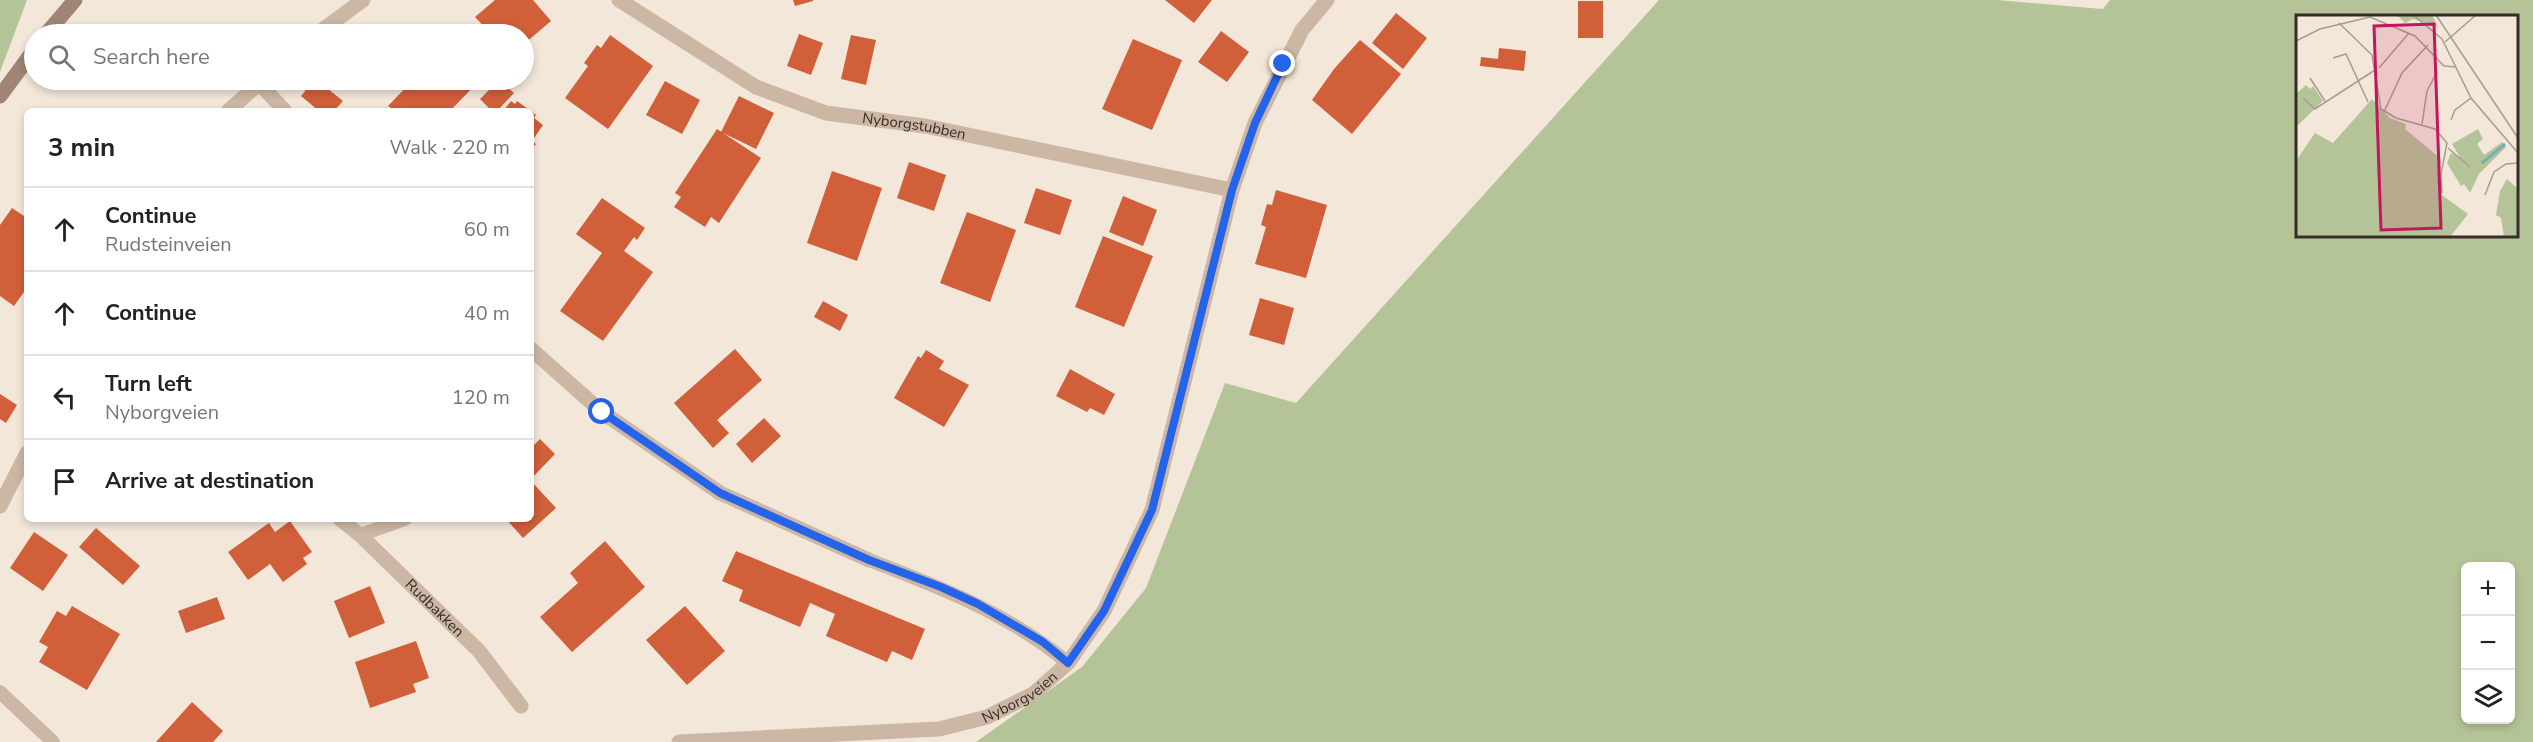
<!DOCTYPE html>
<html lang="en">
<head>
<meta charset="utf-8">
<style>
	:root { --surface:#fff; --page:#f6f6f6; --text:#222; --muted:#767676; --line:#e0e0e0 }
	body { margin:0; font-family:"Nunito Sans",sans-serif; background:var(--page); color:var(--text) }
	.controls { position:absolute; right:18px; bottom:18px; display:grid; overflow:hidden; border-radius:9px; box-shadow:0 3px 9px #0003 }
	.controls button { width:54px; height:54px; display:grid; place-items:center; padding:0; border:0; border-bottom:2px solid var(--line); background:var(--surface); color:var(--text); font:30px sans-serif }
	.stop { position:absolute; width:18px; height:18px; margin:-14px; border:4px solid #2563eb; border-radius:50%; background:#fff }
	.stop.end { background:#2563eb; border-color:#fff; box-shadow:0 2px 6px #0008 }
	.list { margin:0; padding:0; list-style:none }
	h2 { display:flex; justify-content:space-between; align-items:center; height:78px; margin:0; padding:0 24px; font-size:26px }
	h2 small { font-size:20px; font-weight:400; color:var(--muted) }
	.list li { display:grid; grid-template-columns:39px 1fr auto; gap:18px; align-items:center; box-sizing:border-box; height:84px; padding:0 24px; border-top:2px solid var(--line) }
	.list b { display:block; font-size:22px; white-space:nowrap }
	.list p { margin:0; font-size:20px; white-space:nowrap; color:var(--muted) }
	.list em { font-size:20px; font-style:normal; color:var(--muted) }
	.icon { flex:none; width:33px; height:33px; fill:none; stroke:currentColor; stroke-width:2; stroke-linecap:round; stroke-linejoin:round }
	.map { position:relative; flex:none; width:2533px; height:742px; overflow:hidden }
	.search { position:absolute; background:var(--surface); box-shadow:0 3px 9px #0003; left:24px; top:24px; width:510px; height:66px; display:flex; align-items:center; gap:15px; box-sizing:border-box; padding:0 21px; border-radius:33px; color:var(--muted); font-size:22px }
	.panel { position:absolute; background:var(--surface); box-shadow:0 3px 9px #0003; left:24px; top:108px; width:510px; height:414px; border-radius:9px }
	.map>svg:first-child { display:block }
	.green { fill:#b5c498; fill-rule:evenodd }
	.building { fill:#d05f3a }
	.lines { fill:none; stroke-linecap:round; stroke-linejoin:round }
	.lane { stroke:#ccb7a4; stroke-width:14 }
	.street { stroke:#ccb7a4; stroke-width:15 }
	.secondary { stroke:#a08575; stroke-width:15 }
	.route { stroke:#2563eb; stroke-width:8 }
	.labels { text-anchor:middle; stroke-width:4.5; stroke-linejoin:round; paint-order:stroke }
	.street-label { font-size:15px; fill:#372c26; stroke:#fbf1e6 }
	.inset-river { fill:none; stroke:#76b0b3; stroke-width:3 }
	.inset-road { fill:none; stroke:#a89c91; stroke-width:1.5 }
	.view { fill:#c2185b; fill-opacity:0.15; stroke:#c2185b; stroke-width:3 }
	.inset-edge { fill:none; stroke:#372c26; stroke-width:3 }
</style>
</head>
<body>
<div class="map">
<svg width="2533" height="742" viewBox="0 0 2533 742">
	<rect width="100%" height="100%" fill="#f3e7d9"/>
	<!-- green -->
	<path class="green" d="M0 0H27L0 72Z
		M1659 0H1997L2103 9 2110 0H2533V742H976L1082 667 1146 588 1225 383 1296 403ZM2298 16H2516V236H2298ZM2466 566H2510V720H2466Z"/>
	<!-- building -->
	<path class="building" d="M495 0H533L551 21 524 44V34H491L475 17Z
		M793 0H813V1L795 6Z
		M1165 0H1212L1194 23Z
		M1578 1H1603V38H1578Z
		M1396 13 1427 38 1403 69 1372 43Z
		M1221 31 1249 52 1227 82 1198 62Z
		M799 34 823 43 811 75 787 66Z
		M610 35 653 66 608 129 565 98 588 66 584 63 597 45 601 48Z
		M851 35 876 40 866 85 841 79Z
		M1133 39 1182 60 1152 130 1102 109Z
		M1360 40 1401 74 1352 134 1312 100 1334 69Z
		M1499 48 1526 51 1524 71 1480 66 1481 57 1498 59Z
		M314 80H317L343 101 334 111H319L301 96Z
		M413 80H477L479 81 450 111H389L391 108 388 106Z
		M499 80 514 93 497 111H492L480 99Z
		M665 81 700 100 682 134 646 115Z
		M739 96 774 113 756 149 721 132Z
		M511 101 515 104 517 101 531 111H503Z
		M531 111 536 115 534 118 543 125 532 141 536 144 531 150Z
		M717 129 761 158 719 223 711 217 705 227 674 207 681 197 675 193Z
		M909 162 946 175 934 211 897 198Z
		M832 171 882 188 857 261 807 243Z
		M1036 188 1072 200 1060 235 1024 223Z
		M1276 190 1327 205 1306 278 1255 264 1266 227 1261 225 1267 204 1272 205Z
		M1123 196 1157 210 1143 246 1109 232Z
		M602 198 645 228 637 240 634 237 624 251 653 272 603 341 560 311 602 253 576 234Z
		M12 208 27 218V294L24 292 14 306 0 296V225Z
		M967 212 1016 230 990 302 940 283Z
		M1103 236 1153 256 1124 327 1075 307Z
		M1260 298 1294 308 1284 345 1249 335Z
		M823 301 848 315 840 331 814 317Z
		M735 349 762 380 717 420 729 433 713 448 674 403Z
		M926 350 944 361 939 369 969 385 944 427 894 398 918 356 921 358Z
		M1070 369 1115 394 1104 415 1090 408 1087 412 1056 396Z
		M0 394 17 405 6 423 0 419Z
		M764 418 781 436 752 463 736 444Z
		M540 439 555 454 531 479V448Z
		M531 481 556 508 523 538 506 519H531Z
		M290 521 312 552 303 558 307 564 283 582 270 564 248 580 228 552 269 523 275 532Z
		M96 528 140 566 123 585 79 547Z
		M34 532 68 555 43 591 10 568Z
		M605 541 645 587 572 652 540 617 578 583 570 573Z
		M736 551 925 629 912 660 892 651 887 662 826 636 835 614 810 603 800 627 739 601 743 590 722 581Z
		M370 586 385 623 349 638 334 601Z
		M217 597 225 619 186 633 178 611Z
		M72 606 120 634 87 690 39 662 48 647 39 642 57 611 66 616Z
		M685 606 725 651 687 685 646 640Z
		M416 641 429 678 413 684 416 692 370 708 355 662Z
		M192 702 223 731 213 742H156Z"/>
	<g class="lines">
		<!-- lane -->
		<path class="lane" d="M360 535 405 519
			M869 560C940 587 1009 614 1068 663
			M0 692 53 742"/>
		<!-- street -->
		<g class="street">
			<path id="s1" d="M619 0 756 87 826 113 925 126 1232 190"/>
			<path d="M317 34 363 0"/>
			<path d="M259 83 285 111"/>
			<path d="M228 111 263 80"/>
			<path d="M531 349 602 412 720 493 869 560"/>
			<path d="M0 506 27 453"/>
			<path id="s2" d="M340 519 360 535 479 651 521 706"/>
			<path id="s3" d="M679 742 939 729 987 717 1033 694 1068 663 1104 611 1152 510 1232 190 1255 123 1302 30 1327 0"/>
		</g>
		<!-- secondary -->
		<path class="secondary" d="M46 34 75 0
			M0 96 34 50"/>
	</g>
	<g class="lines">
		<!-- route -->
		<path class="route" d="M602 412 720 493 869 560 941 587 978 604 1043 642 1068 663 1104 611 1152 510 1232 190 1255 123 1283 64"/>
	</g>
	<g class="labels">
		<!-- street labels -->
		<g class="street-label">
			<text dy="5" stroke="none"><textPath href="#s1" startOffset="326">Nyborgstubben</textPath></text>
			<text dy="5" stroke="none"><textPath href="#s2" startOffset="130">Rudbakken</textPath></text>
			<text dy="5" stroke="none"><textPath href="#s3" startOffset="348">Nyborgveien</textPath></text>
		</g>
	</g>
	<!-- overview -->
	<g transform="translate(2296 15)">
		<rect width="222" height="222" fill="#f3e7d9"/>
		<path d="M101 0H136L142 12 117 4 109 8ZM10 70 14 74 17 71 27 86 0 112V79ZM76 84 94 103 110 109 109 114 145 144 143 178 172 199 154 222H0V146L19 118 37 128ZM182 114 187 124 181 129 188 140 206 127 210 132 183 159 174 178 168 169 165 171 151 148 155 138 164 142 156 129ZM211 164 222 174V222H208L205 203 200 200 204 176Z" fill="#b5c498"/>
		<path class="inset-river" d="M186 148 209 129"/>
		<path class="inset-road" d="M117 0 146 24 175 83 222 138M140 0 222 123M43 8 76 40 85 94 100 103 139 114 151 128 145 159 146 178M0 26 24 14 74 2 119 21 148 51 160 52M149 27 180 0M37 43 50 39 72 87M83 53 113 18M14 63 29 86M7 83 19 94 79 55M88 97 106 58 132 30M155 105 159 95 175 83M126 109 131 76 141 57M152 133 174 152M189 180 198 157 210 149 222 148"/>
		<path class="view" d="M138 9 145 213 85 215 78 11Z"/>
		<rect width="222" height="222" class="inset-edge"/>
	</g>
</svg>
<div class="controls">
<button>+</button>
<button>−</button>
<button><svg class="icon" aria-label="layers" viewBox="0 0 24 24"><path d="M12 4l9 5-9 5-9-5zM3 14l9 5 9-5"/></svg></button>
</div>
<div class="stop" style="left:602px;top:412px"></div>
<div class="stop end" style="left:1283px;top:64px"></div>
<div class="search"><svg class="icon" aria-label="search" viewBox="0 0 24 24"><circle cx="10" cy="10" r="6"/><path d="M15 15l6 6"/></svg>Search here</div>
<section class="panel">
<h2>3 min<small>Walk · 220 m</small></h2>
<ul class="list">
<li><svg class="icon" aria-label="ahead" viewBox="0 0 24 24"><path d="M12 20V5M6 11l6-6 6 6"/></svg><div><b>Continue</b><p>Rudsteinveien</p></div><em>60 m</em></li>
<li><svg class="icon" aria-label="ahead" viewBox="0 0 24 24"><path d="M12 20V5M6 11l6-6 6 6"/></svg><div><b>Continue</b></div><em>40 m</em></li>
<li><svg class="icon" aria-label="left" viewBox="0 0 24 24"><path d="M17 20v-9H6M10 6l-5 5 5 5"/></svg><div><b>Turn left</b><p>Nyborgveien</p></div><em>120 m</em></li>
<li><svg class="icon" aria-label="arrive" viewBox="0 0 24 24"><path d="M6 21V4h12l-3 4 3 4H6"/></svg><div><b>Arrive at destination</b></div></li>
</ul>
</section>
</div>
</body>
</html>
